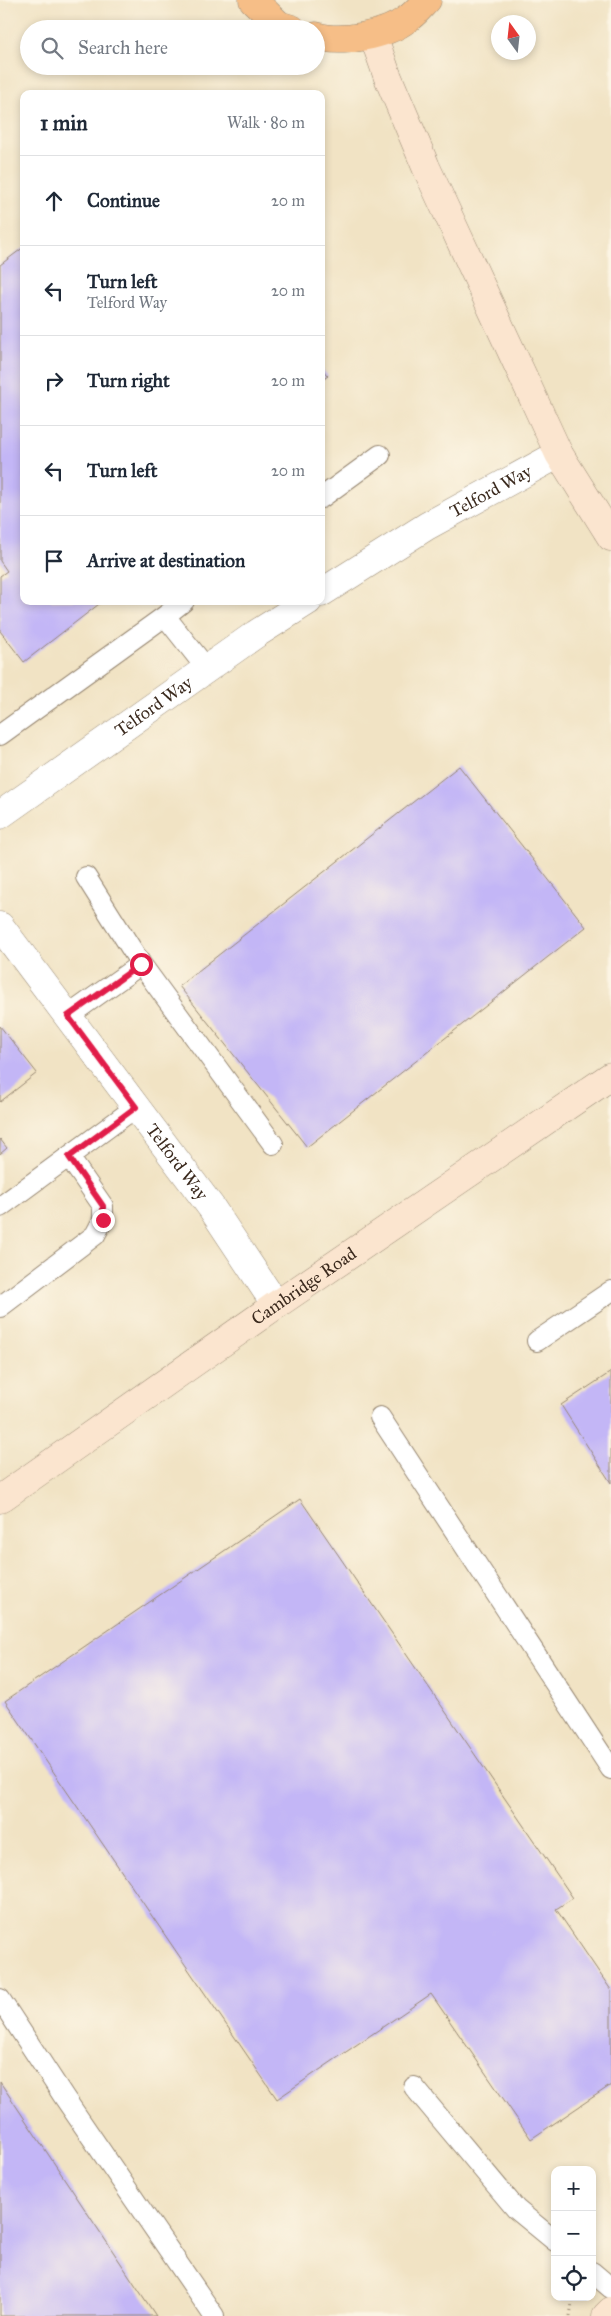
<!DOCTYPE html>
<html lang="en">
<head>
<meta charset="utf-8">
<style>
	:root { --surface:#fff; --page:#f2f2f3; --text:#1f2937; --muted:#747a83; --line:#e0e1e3 }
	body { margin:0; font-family:"IM FELL Great Primer",serif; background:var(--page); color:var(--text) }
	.controls { position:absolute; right:15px; bottom:15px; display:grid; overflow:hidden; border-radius:10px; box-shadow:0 2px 8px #0003 }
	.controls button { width:45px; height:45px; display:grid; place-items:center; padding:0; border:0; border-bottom:1px solid var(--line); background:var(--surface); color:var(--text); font:25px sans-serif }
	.compass { position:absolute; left:491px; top:15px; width:45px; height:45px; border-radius:50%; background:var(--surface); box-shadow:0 2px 8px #0003; rotate:345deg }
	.stop { position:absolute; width:15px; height:15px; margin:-11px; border:4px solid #e11d48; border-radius:50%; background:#fff }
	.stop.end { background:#e11d48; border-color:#fff; box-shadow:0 1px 5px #0008 }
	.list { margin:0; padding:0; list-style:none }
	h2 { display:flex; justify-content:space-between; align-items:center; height:65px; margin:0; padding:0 20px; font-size:21px }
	h2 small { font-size:16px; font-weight:400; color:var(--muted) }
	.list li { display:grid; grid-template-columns:32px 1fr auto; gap:15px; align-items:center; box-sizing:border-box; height:90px; padding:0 20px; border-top:1px solid var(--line) }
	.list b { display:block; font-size:19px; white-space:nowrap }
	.list p { margin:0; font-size:16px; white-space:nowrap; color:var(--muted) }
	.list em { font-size:16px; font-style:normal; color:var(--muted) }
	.icon { flex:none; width:28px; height:28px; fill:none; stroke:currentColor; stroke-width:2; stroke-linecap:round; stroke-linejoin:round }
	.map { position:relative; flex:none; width:611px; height:2316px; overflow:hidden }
	.search { position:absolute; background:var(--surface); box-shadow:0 2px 8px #0003; left:20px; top:20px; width:305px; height:55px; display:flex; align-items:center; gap:12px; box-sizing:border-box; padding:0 18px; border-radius:28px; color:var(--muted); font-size:19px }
	.panel { position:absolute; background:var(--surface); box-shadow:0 2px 8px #0003; left:20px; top:90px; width:305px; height:515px; border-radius:10px }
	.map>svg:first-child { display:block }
	.building { fill:#c3b6f6 }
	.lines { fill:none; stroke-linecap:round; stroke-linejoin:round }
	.lane-casing { stroke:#968671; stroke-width:22 }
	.street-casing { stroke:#968671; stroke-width:29 }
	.secondary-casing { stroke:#968671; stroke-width:29 }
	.primary-casing { stroke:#968671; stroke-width:29 }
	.path { stroke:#968671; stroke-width:3; stroke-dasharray:1 4; stroke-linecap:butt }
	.lane { stroke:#fff; stroke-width:20 }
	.street { stroke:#fff; stroke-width:28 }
	.secondary { stroke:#fbe5cf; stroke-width:28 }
	.primary { stroke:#f6be87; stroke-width:28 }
	.route { stroke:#e11d48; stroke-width:6 }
	.labels { text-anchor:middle; stroke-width:5; stroke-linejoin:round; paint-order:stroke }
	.street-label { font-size:18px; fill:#3b2a1e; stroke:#fcf5e5 }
</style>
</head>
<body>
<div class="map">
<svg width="611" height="2316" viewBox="0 0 611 2316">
	<rect width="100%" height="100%" fill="#fcf5e5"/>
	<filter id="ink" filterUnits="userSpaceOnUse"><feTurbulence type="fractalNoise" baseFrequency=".02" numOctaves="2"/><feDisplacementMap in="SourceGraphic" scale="10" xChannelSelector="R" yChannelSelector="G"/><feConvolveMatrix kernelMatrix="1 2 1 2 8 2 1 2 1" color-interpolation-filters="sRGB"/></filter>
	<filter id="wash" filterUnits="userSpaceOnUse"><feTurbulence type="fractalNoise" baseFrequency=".0096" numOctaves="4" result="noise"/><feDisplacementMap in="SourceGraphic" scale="20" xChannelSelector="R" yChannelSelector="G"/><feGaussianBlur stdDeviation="1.12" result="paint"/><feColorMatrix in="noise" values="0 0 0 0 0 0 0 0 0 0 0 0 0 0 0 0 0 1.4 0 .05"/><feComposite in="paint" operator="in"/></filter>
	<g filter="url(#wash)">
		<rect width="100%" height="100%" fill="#f1e3c4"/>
		<g id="blocks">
			<!-- building -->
			<path class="building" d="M24 247V601H103L24 662 0 631V576L7 571 0 561V265Z
				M321 368 328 376 321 381Z
				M459 766 586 927 307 1147 179 986Z
				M0 1026 37 1073 0 1102Z
				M0 1139 7 1148 0 1154Z
				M611 1372V1483L561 1405Z
				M300 1499 573 1898 556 1909 611 1990V2085L531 2139 431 1994 277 2099 5 1701Z
				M0 2082 156 2316H0Z"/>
		</g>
	</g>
	<g filter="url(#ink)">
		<use href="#blocks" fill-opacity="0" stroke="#968671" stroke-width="1"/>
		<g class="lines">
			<defs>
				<path id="lane" d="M321 498 380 455
					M165 616 184 601
					M0 735 165 616 207 669
					M141 964 273 1144
					M68 1016 141 964 86 877
					M0 1207 136 1107
					M0 1307 95 1235 103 1220V1206L69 1157
					M537 1341 611 1291
					M380 1417 611 1769
					M0 1999 64 2097 214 2316
					M414 2087 516 2209 555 2241
					M592 2272 611 2288"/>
				<g id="street">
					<path id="s1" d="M321 593 427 526 559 454"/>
					<path id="s2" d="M0 815 256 634 308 601"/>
					<path id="s3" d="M0 926 211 1207 276 1305"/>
				</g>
				<g id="secondary">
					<path d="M373 35 387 75 426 167 559 454 611 537"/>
					<path id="s4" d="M0 1499 276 1305 611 1076"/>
					<path d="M606 2316 611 2311"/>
				</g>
				<path id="primary" d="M253 0 279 25 292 29
					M316 36C341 44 387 35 407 19 415 14 421 6 427 0"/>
			</defs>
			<!-- lane casing -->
			<use href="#lane" class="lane-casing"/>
			<!-- street casing -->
			<use href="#street" class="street-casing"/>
			<!-- secondary casing -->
			<use href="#secondary" class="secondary-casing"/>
			<!-- primary casing -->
			<use href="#primary" class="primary-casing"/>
			<!-- path -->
			<path class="path" d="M570 2316 573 2297"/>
			<!-- lane -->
			<use href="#lane" class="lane"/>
			<!-- street -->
			<use href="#street" class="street"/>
			<!-- secondary -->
			<use href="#secondary" class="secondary"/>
			<!-- primary -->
			<use href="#primary" class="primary"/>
		</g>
	</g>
	<g class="lines" filter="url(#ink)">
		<!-- route -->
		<path class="route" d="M103 1220V1206L69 1157 136 1107 68 1016 141 964"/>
	</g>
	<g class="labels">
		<!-- street labels -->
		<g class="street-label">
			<text dy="6" stroke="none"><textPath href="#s1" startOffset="198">Telford Way</textPath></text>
			<text dy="6" stroke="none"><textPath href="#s2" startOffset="188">Telford Way</textPath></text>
			<text dy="6" stroke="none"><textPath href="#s3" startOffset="295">Telford Way</textPath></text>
			<text dy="6" stroke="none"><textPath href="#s4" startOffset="371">Cambridge Road</textPath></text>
		</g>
	</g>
</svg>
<div class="controls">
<button>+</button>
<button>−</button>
<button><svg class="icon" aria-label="locate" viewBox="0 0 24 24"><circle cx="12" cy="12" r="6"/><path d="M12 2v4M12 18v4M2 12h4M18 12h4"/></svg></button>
</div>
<svg class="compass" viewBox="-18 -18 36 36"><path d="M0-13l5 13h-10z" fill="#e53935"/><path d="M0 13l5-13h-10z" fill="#747a83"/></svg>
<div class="stop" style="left:141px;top:964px"></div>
<div class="stop end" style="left:103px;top:1220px"></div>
<div class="search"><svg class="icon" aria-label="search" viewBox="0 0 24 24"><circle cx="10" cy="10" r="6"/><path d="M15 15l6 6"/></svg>Search here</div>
<section class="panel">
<h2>1 min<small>Walk · 80 m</small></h2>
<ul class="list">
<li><svg class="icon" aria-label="ahead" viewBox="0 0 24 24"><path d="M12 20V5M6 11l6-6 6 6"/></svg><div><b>Continue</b></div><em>20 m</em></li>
<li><svg class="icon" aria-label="left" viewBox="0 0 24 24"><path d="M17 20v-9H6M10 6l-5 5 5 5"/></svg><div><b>Turn left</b><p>Telford Way</p></div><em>20 m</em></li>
<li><svg class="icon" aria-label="right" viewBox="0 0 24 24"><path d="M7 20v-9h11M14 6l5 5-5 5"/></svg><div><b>Turn right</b></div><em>20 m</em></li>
<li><svg class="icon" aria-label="left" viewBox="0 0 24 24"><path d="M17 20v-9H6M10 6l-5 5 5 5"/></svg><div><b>Turn left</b></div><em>20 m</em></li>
<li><svg class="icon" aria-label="arrive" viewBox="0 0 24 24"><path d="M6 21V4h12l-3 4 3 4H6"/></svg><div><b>Arrive at destination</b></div></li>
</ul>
</section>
</div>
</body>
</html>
